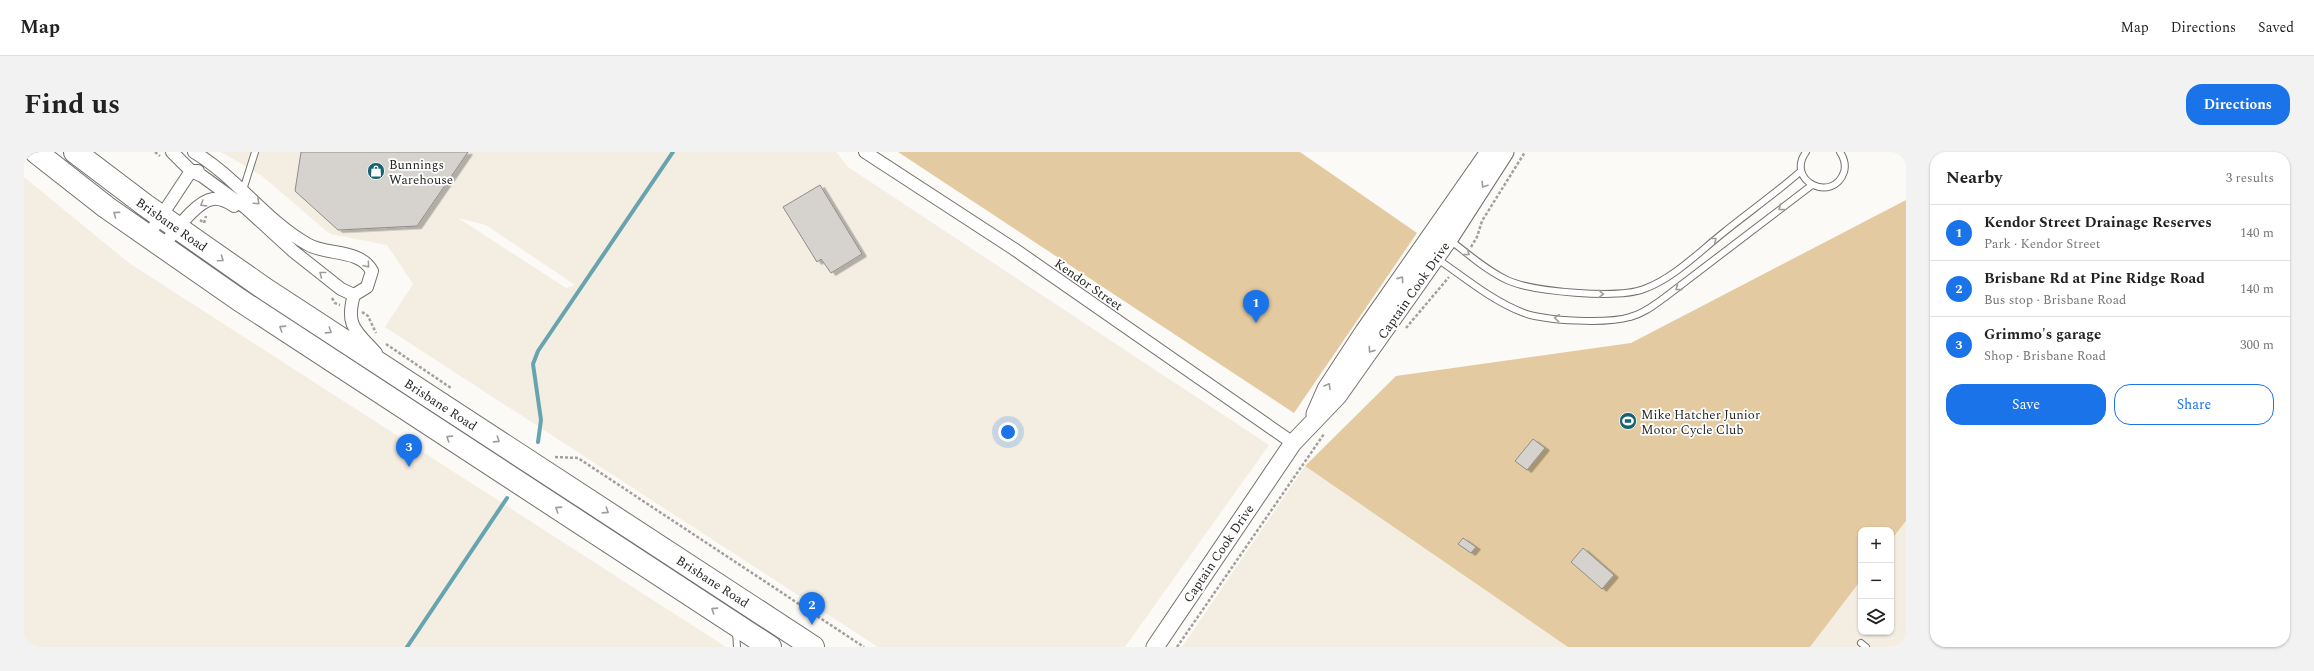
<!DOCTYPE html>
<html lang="en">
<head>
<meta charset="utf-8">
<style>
	:root { --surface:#fff; --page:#f2f2f2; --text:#222; --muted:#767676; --line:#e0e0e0; --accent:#1a73e8 }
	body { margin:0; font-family:Spectral,serif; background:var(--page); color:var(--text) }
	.controls { position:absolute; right:12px; bottom:12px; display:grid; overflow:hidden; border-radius:8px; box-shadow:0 1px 3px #0004 }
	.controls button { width:36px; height:36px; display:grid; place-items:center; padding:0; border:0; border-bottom:1px solid var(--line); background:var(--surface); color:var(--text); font:20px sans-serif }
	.you { position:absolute; left:984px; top:280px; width:14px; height:14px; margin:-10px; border:3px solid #fff; border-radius:50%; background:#1a73e8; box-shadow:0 0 0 6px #1a73e833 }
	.badge { display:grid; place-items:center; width:26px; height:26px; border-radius:50%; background:var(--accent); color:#fff; font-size:13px; font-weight:700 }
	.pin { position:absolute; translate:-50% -33px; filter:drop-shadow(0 1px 2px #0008) }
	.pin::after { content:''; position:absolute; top:21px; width:14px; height:12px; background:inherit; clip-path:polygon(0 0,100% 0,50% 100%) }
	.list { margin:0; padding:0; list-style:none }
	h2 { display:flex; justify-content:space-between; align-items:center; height:52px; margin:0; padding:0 16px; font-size:17px }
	h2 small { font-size:13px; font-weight:400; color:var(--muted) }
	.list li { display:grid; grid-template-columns:26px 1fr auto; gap:12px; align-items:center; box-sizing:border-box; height:56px; padding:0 16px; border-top:1px solid var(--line) }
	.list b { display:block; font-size:15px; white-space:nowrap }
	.list p { margin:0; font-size:13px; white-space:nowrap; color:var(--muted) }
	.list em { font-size:13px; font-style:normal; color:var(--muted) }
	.actions { display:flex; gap:8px; padding:12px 16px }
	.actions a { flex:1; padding:9px 0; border:1px solid var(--accent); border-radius:16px; text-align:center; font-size:14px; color:var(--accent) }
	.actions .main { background:var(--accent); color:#fff }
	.icon { flex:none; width:22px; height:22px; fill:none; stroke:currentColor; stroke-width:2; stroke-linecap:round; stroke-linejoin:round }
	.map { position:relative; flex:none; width:1882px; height:495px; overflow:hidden; border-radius:16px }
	header { display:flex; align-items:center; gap:24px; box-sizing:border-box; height:56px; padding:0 20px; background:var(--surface); border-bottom:1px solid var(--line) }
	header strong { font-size:19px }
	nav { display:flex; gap:22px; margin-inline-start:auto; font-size:14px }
	.intro { display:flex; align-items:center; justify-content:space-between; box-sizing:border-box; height:96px; padding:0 24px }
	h1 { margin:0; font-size:28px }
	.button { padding:10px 18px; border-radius:16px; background:var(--accent); color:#fff; font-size:14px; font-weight:700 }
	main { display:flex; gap:24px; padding:0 24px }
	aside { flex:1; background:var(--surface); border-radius:16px; box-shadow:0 1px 3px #0004 }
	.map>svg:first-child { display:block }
	.built { fill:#f3ede2; fill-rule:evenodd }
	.green { fill:#e3caa0 }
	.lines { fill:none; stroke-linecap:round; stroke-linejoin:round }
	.stream { stroke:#68a4b0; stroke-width:4 }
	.building { fill:#d6d3cf; stroke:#8f8d89; filter:url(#shadow) }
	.lane-casing { stroke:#74726e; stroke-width:8 }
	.street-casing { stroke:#74726e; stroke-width:14 }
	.secondary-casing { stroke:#74726e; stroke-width:19 }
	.highway-casing { stroke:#74726e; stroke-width:24 }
	.path { stroke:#a1a09d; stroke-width:2.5; stroke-dasharray:3 2; stroke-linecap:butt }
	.lane { stroke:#fff; stroke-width:6 }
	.street { stroke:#fff; stroke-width:12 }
	.secondary { stroke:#fff; stroke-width:17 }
	.highway { stroke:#fff; stroke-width:22 }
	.oneway { stroke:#9d9d9c }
	.labels { text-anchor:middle; stroke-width:3.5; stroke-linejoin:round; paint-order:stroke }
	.poi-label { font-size:13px; fill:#262624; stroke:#fff; text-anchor:start }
	.street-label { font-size:13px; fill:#262624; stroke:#fff }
</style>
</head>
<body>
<header>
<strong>Map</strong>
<nav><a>Map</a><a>Directions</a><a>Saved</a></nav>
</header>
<div class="intro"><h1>Find us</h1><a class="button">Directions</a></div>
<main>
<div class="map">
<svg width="1882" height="495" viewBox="0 0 1882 495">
	<defs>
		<filter id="shadow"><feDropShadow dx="4.5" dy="2.5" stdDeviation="0" flood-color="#0004"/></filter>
	</defs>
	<rect width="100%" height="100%" fill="#fcfaf6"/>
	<!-- built -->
	<path class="built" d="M197 0H812L824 15 1245 293 1101 495H854L361 175 389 132 363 93 306 82 238 24ZM434 66 462 73 551 133 542 136Z
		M0 25 105 111 702 495H0Z
		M1281 314 1544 495H1158Z
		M1882 369V495H1786L1837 428V480H1867V388Z"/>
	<!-- green -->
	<path class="green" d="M874 0H1276L1393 81 1270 261Z
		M1882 48V369L1867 388V378H1837V428L1786 495H1544L1281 314 1372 224 1607 191Z"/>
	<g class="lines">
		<!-- stream -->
		<path class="stream" d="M514 290 517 268 509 212 514 199 649 0
			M383 495 483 346"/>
	</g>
	<!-- building -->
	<path class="building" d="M277 0H444L393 74 314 78 271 39Z
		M796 33 838 102 807 121 797 107 793 110 759 55Z
		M1509 287 1521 296 1503 318 1491 309Z
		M1439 386 1452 395 1447 401 1434 392Z
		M1559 396 1590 423 1578 437 1547 410Z"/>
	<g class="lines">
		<defs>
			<path id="lane" d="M1782 0C1761 29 1809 52 1820 20 1822 13 1820 6 1816 0
				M219 38 231 0
				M1426 88C1444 102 1462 118 1483 128 1508 140 1594 147 1620 137 1650 126 1675 100 1699 81 1725 60 1752 41 1777 19
				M1412 106C1440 125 1468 149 1500 161 1523 169 1583 172 1606 165 1619 162 1630 153 1640 146L1788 33
				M712 479 713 495
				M1837 491 1842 495"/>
			<path id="street" d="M148 0 167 19 178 24 222 56 269 99 317 137 330 143
				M170 0C212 25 241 68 283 92 303 104 335 96 348 119L343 135 330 143C321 174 332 179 352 201
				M841 0 990 97 1269 291
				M124 84 167 19H174
				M139 94C150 81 172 49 189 47 197 46 204 50 210 54"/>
			<path id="secondary" d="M1291 262 1302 237 1340 179 1465 0
				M1131 495 1269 291 1314 244 1425 87 1481 0"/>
			<path id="highway" d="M12 0 82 55 214 147 746 495
				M51 0 121 53 241 137 789 495"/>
		</defs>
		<!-- lane casing -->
		<use href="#lane" class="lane-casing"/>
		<!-- street casing -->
		<use href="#street" class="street-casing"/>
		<!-- secondary casing -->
		<use href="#secondary" class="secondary-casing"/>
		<!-- highway casing -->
		<use href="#highway" class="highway-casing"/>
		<!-- path -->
		<path class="path" d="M131 0 136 4
			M176 68 180 71 182 64
			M1447 95 1453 85 1458 69 1501 0
			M308 146 311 151 316 153
			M338 160 344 164 352 181
			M1382 176 1425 125
			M362 192 427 236
			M531 305 554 306 840 495
			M1153 495 1300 282"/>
		<!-- lane -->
		<use href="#lane" class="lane"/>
		<!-- street -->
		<use href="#street" class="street"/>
		<!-- secondary -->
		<use href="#secondary" class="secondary"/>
		<!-- highway -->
		<use href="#highway" class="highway"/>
	</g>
	<!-- one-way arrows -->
	<defs><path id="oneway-chevron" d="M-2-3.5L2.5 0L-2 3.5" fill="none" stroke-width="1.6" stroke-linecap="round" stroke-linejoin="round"/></defs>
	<g class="oneway">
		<use href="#oneway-chevron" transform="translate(1460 33) rotate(123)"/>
		<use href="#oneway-chevron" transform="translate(233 50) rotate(43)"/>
		<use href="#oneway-chevron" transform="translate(179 52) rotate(148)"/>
		<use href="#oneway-chevron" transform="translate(1757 56) rotate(143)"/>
		<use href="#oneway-chevron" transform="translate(92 62) rotate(-144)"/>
		<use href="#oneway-chevron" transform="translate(1690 88) rotate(-39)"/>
		<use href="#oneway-chevron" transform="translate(1443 101) rotate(36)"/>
		<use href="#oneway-chevron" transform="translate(197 107) rotate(35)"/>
		<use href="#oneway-chevron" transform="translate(343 113) rotate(49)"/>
		<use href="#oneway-chevron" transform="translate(298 122) rotate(-142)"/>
		<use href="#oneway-chevron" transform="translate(1377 127) rotate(-55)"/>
		<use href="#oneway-chevron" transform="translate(1654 136) rotate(143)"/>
		<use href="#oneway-chevron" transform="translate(1577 142) rotate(1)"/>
		<use href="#oneway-chevron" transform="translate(1533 166) rotate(-174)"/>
		<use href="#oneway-chevron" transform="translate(258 176) rotate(-147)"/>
		<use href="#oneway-chevron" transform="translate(305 179) rotate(33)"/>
		<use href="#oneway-chevron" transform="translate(1347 198) rotate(125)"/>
		<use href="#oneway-chevron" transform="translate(1304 234) rotate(-59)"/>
		<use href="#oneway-chevron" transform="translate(425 286) rotate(-147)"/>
		<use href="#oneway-chevron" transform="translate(473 288) rotate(33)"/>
		<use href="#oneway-chevron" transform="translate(534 357) rotate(-147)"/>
		<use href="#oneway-chevron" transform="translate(582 359) rotate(33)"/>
		<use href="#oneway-chevron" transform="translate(690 458) rotate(-147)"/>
	</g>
	<!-- icons -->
	<defs>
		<symbol id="shop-disc" viewBox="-11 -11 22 22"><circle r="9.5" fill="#196370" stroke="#fff"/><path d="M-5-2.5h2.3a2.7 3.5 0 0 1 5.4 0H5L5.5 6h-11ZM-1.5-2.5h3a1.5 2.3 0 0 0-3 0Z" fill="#fff"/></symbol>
		<symbol id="stadium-disc" viewBox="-11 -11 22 22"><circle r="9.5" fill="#196370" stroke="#fff"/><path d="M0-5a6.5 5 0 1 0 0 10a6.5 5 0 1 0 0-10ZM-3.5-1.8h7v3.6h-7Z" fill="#fff"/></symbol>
	</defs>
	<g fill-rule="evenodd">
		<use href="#shop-disc" x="342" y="9" width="20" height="20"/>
		<use href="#stadium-disc" x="1594" y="259" width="20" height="20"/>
	</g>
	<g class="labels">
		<!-- poi labels -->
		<g class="poi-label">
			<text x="365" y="17">Bunnings<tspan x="365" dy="15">Warehouse</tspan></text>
			<text x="1617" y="267">Mike Hatcher Junior<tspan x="1617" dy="15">Motor Cycle Club</tspan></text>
		</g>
		<!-- street labels -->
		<g class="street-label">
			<text transform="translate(148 72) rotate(35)" y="5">Brisbane Road</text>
			<text transform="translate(1065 132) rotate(35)" y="5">Kendor Street</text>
			<text transform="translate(1389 138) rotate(-55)" y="5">Captain Cook Drive</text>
			<text transform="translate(417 252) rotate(33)" y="5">Brisbane Road</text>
			<text transform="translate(1194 401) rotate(-56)" y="5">Captain Cook Drive</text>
			<text transform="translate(689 429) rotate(33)" y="5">Brisbane Road</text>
		</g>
	</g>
</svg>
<div class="controls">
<button>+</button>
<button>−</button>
<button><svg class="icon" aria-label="layers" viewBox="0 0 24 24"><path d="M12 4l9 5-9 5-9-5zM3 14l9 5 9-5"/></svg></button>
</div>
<div class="you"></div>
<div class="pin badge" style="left:1232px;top:171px">1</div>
<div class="pin badge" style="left:788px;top:473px">2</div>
<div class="pin badge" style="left:385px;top:315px">3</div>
</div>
<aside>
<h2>Nearby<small>3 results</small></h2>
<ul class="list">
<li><span class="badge">1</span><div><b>Kendor Street Drainage Reserves</b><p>Park · Kendor Street</p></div><em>140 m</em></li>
<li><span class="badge">2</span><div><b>Brisbane Rd at Pine Ridge Road</b><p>Bus stop · Brisbane Road</p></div><em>140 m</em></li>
<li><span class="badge">3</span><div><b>Grimmo's garage</b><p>Shop · Brisbane Road</p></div><em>300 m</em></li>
</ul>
<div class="actions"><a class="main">Save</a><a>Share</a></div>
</aside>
</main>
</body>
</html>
